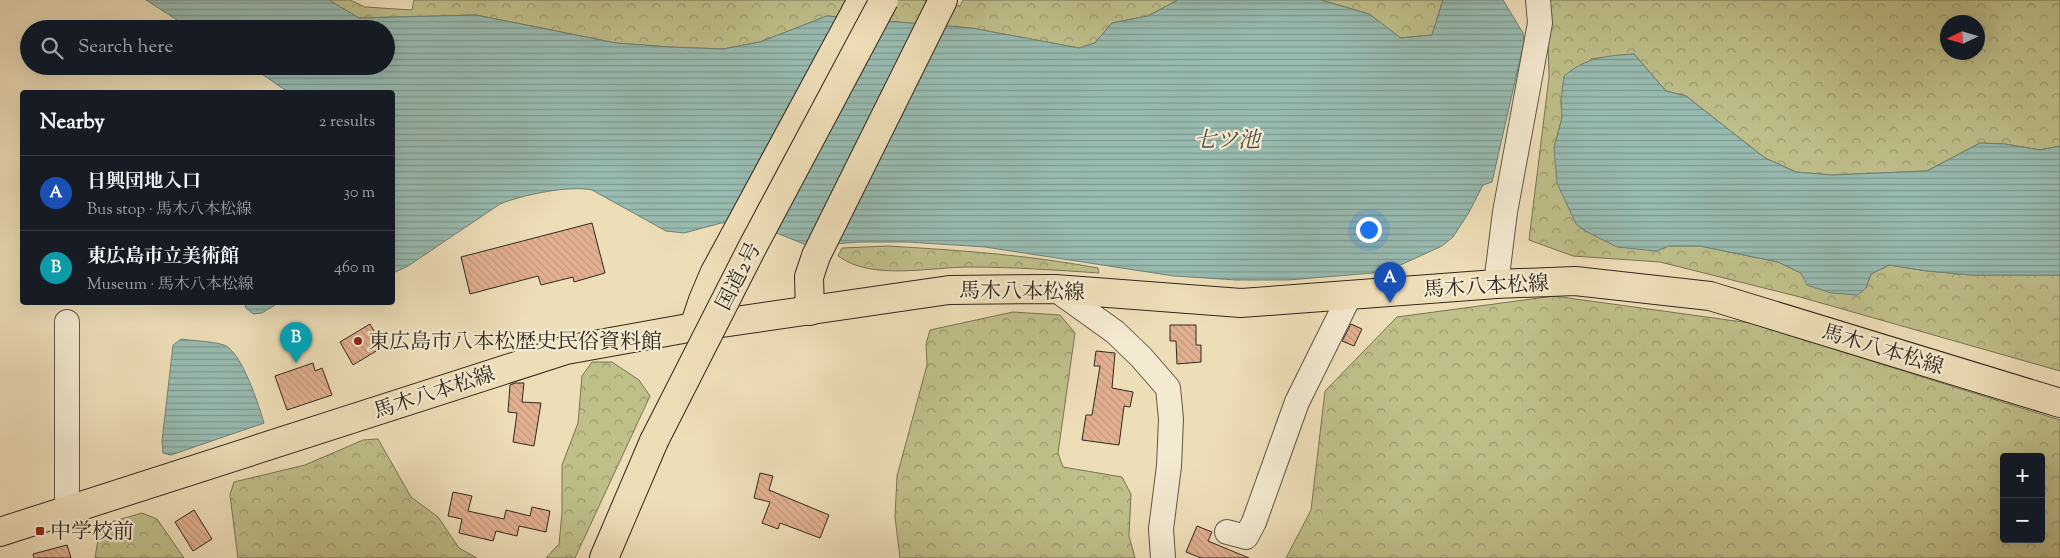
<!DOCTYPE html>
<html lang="en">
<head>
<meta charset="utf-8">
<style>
	:root { --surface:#171b24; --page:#242831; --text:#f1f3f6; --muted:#9ea1a6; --line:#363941; --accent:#1a73e8 }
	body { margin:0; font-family:"Sorts Mill Goudy","Noto Serif JP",serif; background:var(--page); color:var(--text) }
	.controls { position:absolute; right:15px; bottom:15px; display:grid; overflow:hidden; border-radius:5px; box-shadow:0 5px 20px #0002 }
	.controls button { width:45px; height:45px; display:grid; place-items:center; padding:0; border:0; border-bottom:1px solid var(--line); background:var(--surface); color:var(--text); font:25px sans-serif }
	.compass { position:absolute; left:1940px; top:15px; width:45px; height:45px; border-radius:50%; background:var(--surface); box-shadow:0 5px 20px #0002; rotate:266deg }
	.you { position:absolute; left:1368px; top:229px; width:18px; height:18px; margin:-12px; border:4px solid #fff; border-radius:50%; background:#1a73e8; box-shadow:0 0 0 8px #1a73e833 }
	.badge { display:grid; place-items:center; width:32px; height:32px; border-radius:50%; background:var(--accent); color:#fff; font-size:16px; font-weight:700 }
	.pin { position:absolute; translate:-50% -41px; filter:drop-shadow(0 1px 2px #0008) }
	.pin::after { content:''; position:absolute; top:26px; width:18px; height:15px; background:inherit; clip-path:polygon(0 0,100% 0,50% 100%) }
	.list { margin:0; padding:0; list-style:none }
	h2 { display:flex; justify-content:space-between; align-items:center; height:65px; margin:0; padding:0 20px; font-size:21px }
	h2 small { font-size:16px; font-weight:400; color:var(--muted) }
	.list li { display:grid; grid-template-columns:32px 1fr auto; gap:15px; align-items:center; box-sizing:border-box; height:75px; padding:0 20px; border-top:1px solid var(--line) }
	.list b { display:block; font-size:19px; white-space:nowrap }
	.list p { margin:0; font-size:16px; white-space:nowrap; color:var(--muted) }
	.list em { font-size:16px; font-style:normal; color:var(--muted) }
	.icon { flex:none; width:28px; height:28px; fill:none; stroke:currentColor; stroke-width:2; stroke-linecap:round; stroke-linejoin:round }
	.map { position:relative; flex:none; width:2060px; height:558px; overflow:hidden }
	.search { position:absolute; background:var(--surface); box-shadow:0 5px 20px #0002; left:20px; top:20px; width:375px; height:55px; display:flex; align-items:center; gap:12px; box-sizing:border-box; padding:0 18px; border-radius:28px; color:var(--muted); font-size:19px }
	.panel { position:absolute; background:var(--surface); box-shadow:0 5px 20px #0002; left:20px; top:90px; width:375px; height:215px; border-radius:5px }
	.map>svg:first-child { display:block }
	.forest { fill:url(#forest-crowns); stroke:#787454; fill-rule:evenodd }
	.water { fill:url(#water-rules); stroke:#6f8176 }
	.building { fill:url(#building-back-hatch); stroke:#31281d }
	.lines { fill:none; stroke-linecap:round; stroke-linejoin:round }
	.minor-casing { stroke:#605644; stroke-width:26 }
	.major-casing { stroke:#31281d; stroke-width:30 }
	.highway-casing { stroke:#31281d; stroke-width:30 }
	.minor { stroke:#f4ead1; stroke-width:24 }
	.major { stroke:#eedeb8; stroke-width:28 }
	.highway { stroke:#eedeb8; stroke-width:28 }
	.highway-bridge-casing { stroke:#31281d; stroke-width:30; stroke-linecap:butt }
	.highway-bridge { stroke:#eedeb8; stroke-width:28 }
	.poi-dot { fill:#8f2418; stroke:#f4ead1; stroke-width:2 }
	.labels { text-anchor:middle; stroke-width:4.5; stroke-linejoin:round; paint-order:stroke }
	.street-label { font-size:21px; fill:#31281d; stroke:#f4ead1 }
	.poi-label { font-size:21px; fill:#31281d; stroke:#f4ead1; text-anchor:start }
	.water-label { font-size:22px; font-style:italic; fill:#4b4d42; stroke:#f4ead1 }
</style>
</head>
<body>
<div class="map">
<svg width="2060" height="558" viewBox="0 0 2060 558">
	<defs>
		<pattern id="forest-crowns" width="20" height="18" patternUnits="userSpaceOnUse" patternTransform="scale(1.25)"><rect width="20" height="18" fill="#bfbf8a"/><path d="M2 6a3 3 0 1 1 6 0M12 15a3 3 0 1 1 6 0" fill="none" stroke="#9c9b70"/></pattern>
		<pattern id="water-rules" width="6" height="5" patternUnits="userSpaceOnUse" patternTransform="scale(1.25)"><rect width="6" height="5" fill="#99bcb2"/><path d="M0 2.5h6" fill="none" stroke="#7d9990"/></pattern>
		<pattern id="building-back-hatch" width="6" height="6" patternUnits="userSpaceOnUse" patternTransform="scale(1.25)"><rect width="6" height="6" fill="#e2b090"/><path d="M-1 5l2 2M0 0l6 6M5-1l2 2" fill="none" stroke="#c2977c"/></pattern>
	</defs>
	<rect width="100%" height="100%" fill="#eedeb8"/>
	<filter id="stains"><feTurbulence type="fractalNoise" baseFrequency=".004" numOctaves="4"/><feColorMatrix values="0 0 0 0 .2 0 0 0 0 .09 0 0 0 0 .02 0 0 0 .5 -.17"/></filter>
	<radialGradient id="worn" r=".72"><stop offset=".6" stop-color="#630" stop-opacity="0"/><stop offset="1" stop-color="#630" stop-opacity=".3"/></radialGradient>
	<!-- forest -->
	<path class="forest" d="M329 0H350L365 7 412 10 414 0H922L960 6 963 0H1178L1148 16 1112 23 1095 43 1079 48 971 28 827 16 760 42 723 49 670 47 616 43 476 15 359 18Z
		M1321 0H1443L1432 35 1400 38 1369 14Z
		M1547 0H2060V146L2040 150 2005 144 1980 143 1927 171 1832 175 1796 172 1765 158 1686 96 1666 91 1634 54 1591 59 1561 100 1562 118 1554 148 1656 251 1669 246H1700L1778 262 1801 273 1866 288 1871 274 1889 265 1927 271 1971 275H2060V371L1800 297 1660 262 1573 256 1529 240 1549 77ZM1948 22H1978V52H1948Z
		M887 246C958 250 1028 255 1098 268L1099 273C1055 270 1012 267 969 267 930 267 872 281 838 256L842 248Z
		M1554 296 1750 323 2060 420V558H1286L1311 510 1325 391 1397 317ZM2004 457H2041V539H2004Z
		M1013 312 1060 315 1075 333 1058 453 1063 467 1122 477 1131 494 1129 536 1135 558H900L895 517 897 476 927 365 926 344 930 330Z
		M592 362H612L639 380 650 396 575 558H546L559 544 562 513V465L578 423 582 376Z
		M378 439 411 497 438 517 459 548 477 558H238L230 495 234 482 305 465 363 440Z
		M142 513 157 519 184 558H95L99 533 111 522Z"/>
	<!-- water -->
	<path class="water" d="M146 0H329L359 18 476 15 616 43 670 47 723 49 760 42 827 16 971 28 1079 48 1095 43 1112 23 1148 16 1178 0H1321L1369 14 1401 38 1432 35 1443 0H1503L1523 33 1524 42 1492 182 1483 185 1468 214 1453 237 1442 246 1385 272 1288 280H1237L1174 276 985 247 908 242H859L809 246 749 222 721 223 684 233 666 231 592 190C569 185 522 195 500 204L408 266 393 273 392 92H288L250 66H386V29H191Z
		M1634 54 1666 91 1686 96 1765 158 1796 172 1832 175 1927 171 1980 143 2005 144 2040 150 2060 146V275H1971L1927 271 1889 265 1871 274 1866 288 1858 295 1831 293 1807 285 1801 273 1778 262 1700 246H1669L1656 251 1617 247 1587 232 1576 224 1557 183 1554 148 1562 118 1561 100 1564 76C1587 57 1605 56 1634 54Z
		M247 303V302L278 303 262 313 253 314 245 307Z
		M181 339C194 341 211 341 224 345 242 352 259 406 264 423L171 455 163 453 162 441 173 345Z"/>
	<!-- building -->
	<path class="building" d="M592 223 605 273 574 282 573 277 541 285 538 276 470 294 461 257Z
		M370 324 383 347 353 365 340 342Z
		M1351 324 1362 329 1354 346 1342 341Z
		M1170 325H1196V345H1201V362L1177 364 1176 341H1170Z
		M1096 351 1115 353 1112 388 1133 392 1130 407 1124 406 1119 445 1082 440 1086 415H1092L1100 366H1094Z
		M313 363 315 371 322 368 332 395 287 410 275 376Z
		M515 383H524L522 402 541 403 534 446 513 442 517 413 508 412 510 385Z
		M760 473 773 476 769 490 829 515 820 538 780 523 778 529 762 523 770 502 754 498Z
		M453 492 472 496 468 511 504 519 506 510 530 516 532 507 550 511 546 532 519 526 517 536 496 531 493 541 459 533 462 519 448 516Z
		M194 510 212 539 193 551 175 522Z
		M1197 526 1212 532 1208 541 1249 558H1201L1186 552Z
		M67 545 71 558H34L33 554Z"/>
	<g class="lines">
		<defs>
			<path id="minor" d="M1496 284 1505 212 1540 23 1538 0
				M1055 289 1115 332 1141 357 1168 388 1171 419 1169 466 1161 529 1163 558
				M67 322V509
				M1227 532 1246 537 1254 522 1297 402 1350 295"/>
			<path id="major" d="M0 532 566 350 694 327 949 290 1055 289 1241 303 1496 284 1575 281 1710 296 2060 403"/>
			<path id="highway" d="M810 311 809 277 816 256 943 0
				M694 327 703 300 714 274 862 0
				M604 558 654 441"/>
		</defs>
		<!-- minor casing -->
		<use href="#minor" class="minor-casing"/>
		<!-- major casing -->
		<use href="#major" class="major-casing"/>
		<!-- highway casing -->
		<use href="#highway" class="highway-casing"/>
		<!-- minor -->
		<use href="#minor" class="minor"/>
		<!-- major -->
		<use href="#major" class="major"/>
		<!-- highway -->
		<use href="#highway" class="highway"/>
		<defs>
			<path id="highway-bridge" d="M654 441 752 248 884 0"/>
		</defs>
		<!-- highway-bridge casing -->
		<use href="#highway-bridge" class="highway-bridge-casing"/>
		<!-- highway-bridge -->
		<use href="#highway-bridge" class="highway-bridge"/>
	</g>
	<!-- markers -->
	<g class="poi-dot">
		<circle cx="358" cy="341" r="5"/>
		<rect x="35" y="526" width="10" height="10" rx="2.5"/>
	</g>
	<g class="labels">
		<!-- street labels -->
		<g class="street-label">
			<text transform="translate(738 276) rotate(-63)" y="7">国道2号</text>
			<text transform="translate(1486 286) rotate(-3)" y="7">馬木八本松線</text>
			<text transform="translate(1022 291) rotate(1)" y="7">馬木八本松線</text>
			<text transform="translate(1883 349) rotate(17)" y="7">馬木八本松線</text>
			<text transform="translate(434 392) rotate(-18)" y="7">馬木八本松線</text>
		</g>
		<!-- poi labels -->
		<g class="poi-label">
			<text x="368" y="348">東広島市八本松歴史民俗資料館</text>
			<text x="50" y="538">中学校前</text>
		</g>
		<!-- water labels -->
		<g class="water-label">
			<text x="1227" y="147">七ツ池</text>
		</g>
	</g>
	<rect width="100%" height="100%" filter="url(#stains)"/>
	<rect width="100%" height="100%" fill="url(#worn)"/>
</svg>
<div class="controls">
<button>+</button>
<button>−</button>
</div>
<svg class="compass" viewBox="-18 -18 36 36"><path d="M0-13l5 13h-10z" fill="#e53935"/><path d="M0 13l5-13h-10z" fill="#9ea1a6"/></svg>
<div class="you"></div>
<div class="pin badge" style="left:1390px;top:303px;background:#1a4fb4">A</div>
<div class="pin badge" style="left:296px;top:363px;background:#0f9aa8">B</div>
<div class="search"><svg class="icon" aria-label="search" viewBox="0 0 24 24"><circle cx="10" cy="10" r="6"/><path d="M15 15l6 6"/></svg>Search here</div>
<section class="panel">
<h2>Nearby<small>2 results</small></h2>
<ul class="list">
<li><span class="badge" style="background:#1a4fb4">A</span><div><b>日興団地入口</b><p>Bus stop · 馬木八本松線</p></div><em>30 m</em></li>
<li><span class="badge" style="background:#0f9aa8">B</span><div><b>東広島市立美術館</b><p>Museum · 馬木八本松線</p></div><em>460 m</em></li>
</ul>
</section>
</div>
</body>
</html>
